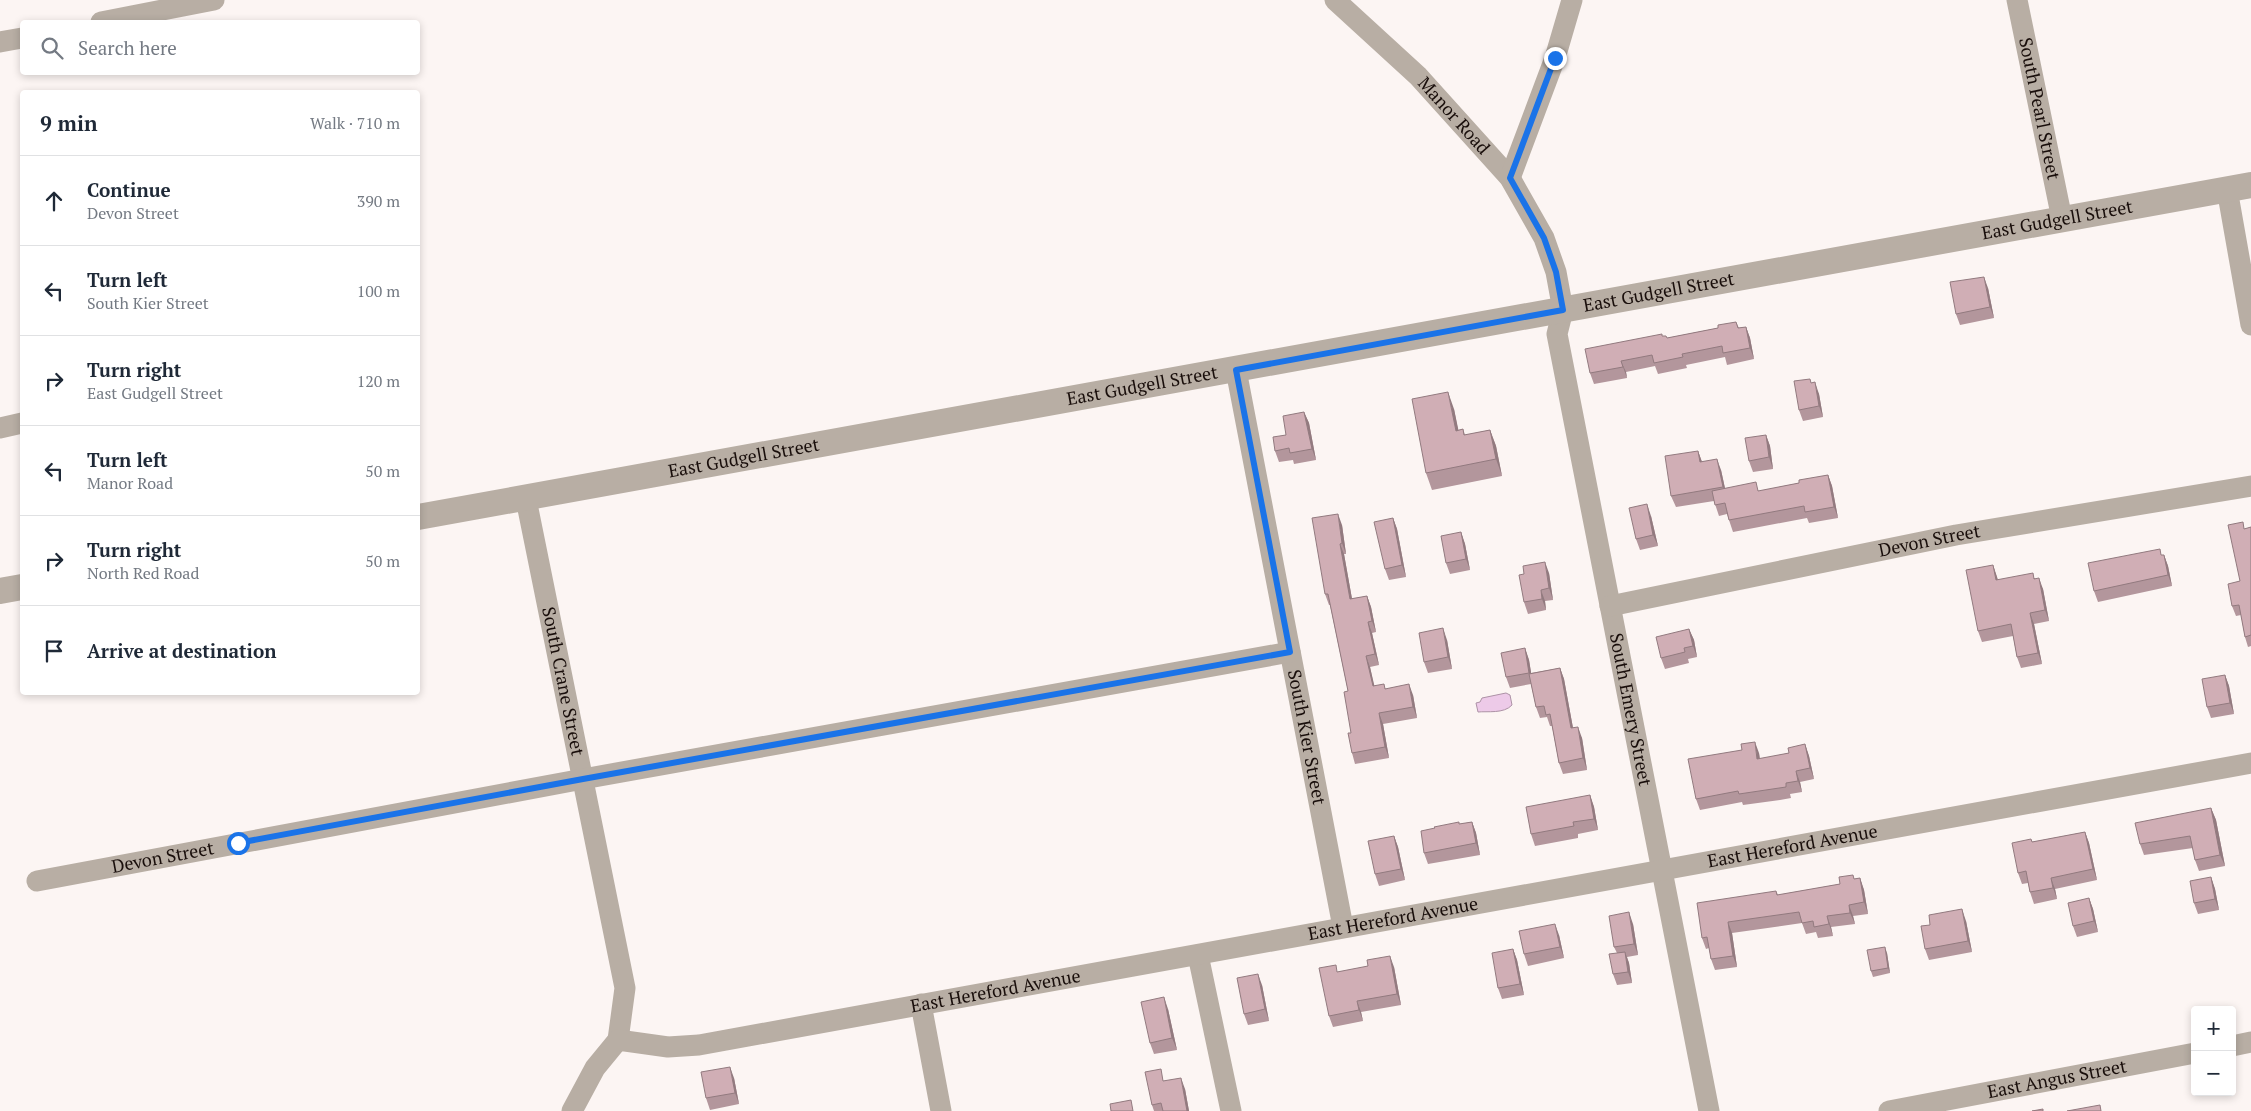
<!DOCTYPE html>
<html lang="en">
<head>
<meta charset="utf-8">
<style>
	:root { --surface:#fff; --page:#f2f2f3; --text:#1f2937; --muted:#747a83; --line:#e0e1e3 }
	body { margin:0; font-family:"PT Serif",serif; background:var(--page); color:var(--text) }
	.controls { position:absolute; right:15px; bottom:15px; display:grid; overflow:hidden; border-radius:5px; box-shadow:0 2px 8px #0003 }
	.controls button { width:45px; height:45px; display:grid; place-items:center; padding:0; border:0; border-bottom:1px solid var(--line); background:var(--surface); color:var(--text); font:25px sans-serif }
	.stop { position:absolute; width:15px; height:15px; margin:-11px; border:4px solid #1a73e8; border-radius:50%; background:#fff }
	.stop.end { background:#1a73e8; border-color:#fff; box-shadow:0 1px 5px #0008 }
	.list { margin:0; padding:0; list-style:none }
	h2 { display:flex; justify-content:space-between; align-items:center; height:65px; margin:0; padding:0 20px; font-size:21px }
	h2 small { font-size:16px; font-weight:400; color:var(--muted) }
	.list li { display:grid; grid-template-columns:32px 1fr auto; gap:15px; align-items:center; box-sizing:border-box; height:90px; padding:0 20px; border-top:1px solid var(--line) }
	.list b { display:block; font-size:19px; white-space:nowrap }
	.list p { margin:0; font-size:16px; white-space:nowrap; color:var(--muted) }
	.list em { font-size:16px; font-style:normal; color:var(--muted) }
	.icon { flex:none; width:28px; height:28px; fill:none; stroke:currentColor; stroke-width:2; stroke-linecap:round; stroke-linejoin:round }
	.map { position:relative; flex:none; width:2251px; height:1111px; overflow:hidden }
	.search { position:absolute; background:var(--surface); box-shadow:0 2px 8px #0003; left:20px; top:20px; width:400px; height:55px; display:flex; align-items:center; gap:12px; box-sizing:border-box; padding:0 18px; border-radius:5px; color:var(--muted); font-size:19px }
	.panel { position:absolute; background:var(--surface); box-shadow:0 2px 8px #0003; left:20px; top:90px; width:400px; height:605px; border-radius:5px }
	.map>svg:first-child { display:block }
	.water { fill:#edcae8; stroke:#ad92a6 }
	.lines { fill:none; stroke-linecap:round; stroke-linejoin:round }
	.minor { stroke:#b8aea4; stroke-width:21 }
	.tertiary { stroke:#b8aea4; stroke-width:26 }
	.wall { fill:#b3969c }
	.shaded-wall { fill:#927a7f }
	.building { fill:#d0aeb5; stroke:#927a7f }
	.route { stroke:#1a73e8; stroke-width:6 }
	.labels { text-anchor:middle; stroke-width:4; stroke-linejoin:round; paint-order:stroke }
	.street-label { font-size:18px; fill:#190e0b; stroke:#fff }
</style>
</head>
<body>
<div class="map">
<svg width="2251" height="1111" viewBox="0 0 2251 1111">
	<rect width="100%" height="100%" fill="#fcf5f3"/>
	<!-- water -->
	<path class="water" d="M1506 693 1510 695 1512 705C1504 714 1487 711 1478 712L1476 703 1480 702 1482 698Z"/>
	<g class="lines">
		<!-- minor -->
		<g class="minor">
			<path id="s1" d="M1335 0 1418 76 1510 178 1544 238 1556 272 1563 310 1557 334 1709 1111"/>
			<path id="s2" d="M2017 0 2062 219"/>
			<path d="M101 22 214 0"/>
			<path d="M0 42 22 38"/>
			<path d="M1510 178 1555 58 1572 0"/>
			<path d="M2227 189 2251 325"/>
			<path id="s3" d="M1236 370 1343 927"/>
			<path d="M0 428 22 423"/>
			<path id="s4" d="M526 499 625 988 618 1040"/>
			<path id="s5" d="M1610 606 1956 535 2251 486"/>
			<path id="s6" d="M37 881 583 779 1290 652"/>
			<path d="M1198 955 1231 1111"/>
			<path d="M921 1004 941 1111"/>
			<path d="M2232 1046 2251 1042"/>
			<path id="s7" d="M572 1111 595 1068 618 1040 668 1047 699 1045 2251 763"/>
			<path id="s8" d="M1889 1111 2195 1053"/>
		</g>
		<!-- tertiary -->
		<g class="tertiary">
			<path id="s9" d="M418 517 2251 185"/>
			<path d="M0 591 22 587"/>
		</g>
	</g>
	<!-- wall -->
	<path class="wall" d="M1988 288 1994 318 1960 325 1956 314Z
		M1736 322 1739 328 1746 327 1750 338 1754 359 1727 365 1725 357 1686 365 1687 368 1658 374 1655 366 1626 372 1627 378 1594 384 1590 373 1663 336 1667 338 1718 328Z
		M1812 383 1819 394 1823 417 1803 421 1799 410Z
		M1454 409 1458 430 1463 429 1465 435 1490 430 1496 446 1502 476 1432 490 1426 473Z
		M1304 412 1309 423 1316 460 1294 464 1293 460 1279 462 1275 451 1286 435Z
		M1766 435 1770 446 1773 469 1753 472 1749 461Z
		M1698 451 1702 462 1721 470 1725 488 1760 491 1799 483 1828 475 1832 486 1838 518 1809 523 1807 518 1733 532 1727 514 1719 516 1714 501 1676 507 1671 496Z
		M1651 516 1658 546 1640 550 1636 539Z
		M1393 518 1397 529 1406 577 1389 580 1385 569Z
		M1342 525 1346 554H1344L1352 599 1367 596 1371 607 1376 632 1372 633 1379 665 1370 667 1374 686 1413 695 1417 718 1383 724 1389 758 1355 764 1352 753 1351 733 1348 691 1330 605H1329L1325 594Z
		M2251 527V646L2248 647 2245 637 2241 615 2236 616 2232 606 2240 581 2245 529Z
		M1461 532 1465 544 1470 570 1450 574 1446 563Z
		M2162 555H2164L2168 566 2172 586 2098 602 2094 591Z
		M1993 565 1998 580 2035 578 2043 589 2049 621 2034 624 2042 664 2021 668 2017 657 2013 636 1982 642 1978 631Z
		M1549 573 1553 600 1545 601 1546 610 1528 614 1524 602Z
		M1689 629 1694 640 1697 657 1688 659 1689 663 1665 669 1661 658Z
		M1447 640 1452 669 1428 673 1424 662Z
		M1525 648 1529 660 1531 673 1560 668 1564 679 1573 728 1582 738 1587 770 1563 774 1559 763 1552 726H1550L1547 717 1540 718 1536 707 1531 684 1510 688 1506 677Z
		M2225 675 2229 686 2234 714 2211 718 2207 707Z
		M1805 744 1809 756 1814 779 1800 782 1802 792 1790 794 1791 798 1780 800 1743 805 1742 802 1700 810 1696 799 1759 753 1760 759 1789 753Z
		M1590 795 1594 807 1598 830 1578 834V838L1535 846 1531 834Z
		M2211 808 2216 820 2225 866 2199 871 2195 860 2193 848 2144 855 2140 844Z
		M1472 822 1476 833 1480 855 1428 864 1424 853 1460 824Z
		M2085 832 2089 843 2097 880 2055 889 2057 899 2034 904 2030 892 2028 883 2022 884 2018 873 2032 842Z
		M1394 836 1398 847 1405 880 1379 886 1375 874Z
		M2211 877 2215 889 2219 910 2198 914 2194 903Z
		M1860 878 1864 890 1868 914 1853 916 1855 924 1831 927 1833 936 1818 938 1816 932 1806 934 1802 923 1732 933 1737 967 1715 970 1711 959 1709 948 1706 949 1702 938 1776 891 1778 895 1840 884 1854 879Z
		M2089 898 2093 909 2098 932 2077 937 2073 926Z
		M1966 921 1972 952 1929 960 1925 949Z
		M1633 924 1638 955 1627 957 1629 963 1632 983 1617 985 1613 974 1617 953 1614 947Z
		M1559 935 1564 958 1528 966 1524 954Z
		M1513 949 1517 960 1524 995 1502 999 1498 988Z
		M1887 953 1890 973 1873 977 1871 971Z
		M1394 967 1401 1005 1361 1012 1363 1021 1333 1027 1329 1016 1338 972Z
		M1262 985 1269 1021 1248 1025 1244 1014Z
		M1168 1009 1177 1050 1154 1054 1150 1043Z
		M734 1078 739 1104 710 1110 706 1098Z
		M1165 1081 1185 1089 1189 1111H1154L1152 1105Z"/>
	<!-- shaded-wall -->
	<path class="shaded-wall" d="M1984 277 1988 288 1994 318 1990 307Z
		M1746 327 1750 338 1754 359 1750 348Z
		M1621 361 1626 372 1627 378 1623 367Z
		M1815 382 1819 394 1823 417 1819 406Z
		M1448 392 1454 409 1462 447 1456 431Z
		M1304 412 1309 423 1316 460 1312 449Z
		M1490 430 1496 446 1502 476 1496 459Z
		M1766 435 1770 446 1773 469 1769 457Z
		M1698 451 1702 462H1700Z
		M1717 459 1721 470 1727 498 1723 487Z
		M1828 475 1832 486 1838 518 1834 507Z
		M1647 504 1651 516 1658 546 1653 535Z
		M1338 514 1342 525 1346 554 1342 543Z
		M1393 518 1397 529 1406 577 1402 565Z
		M1461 532 1465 544 1470 570 1466 559Z
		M1340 544 1344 554 1354 610 1350 599Z
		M2164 555 2168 566 2172 586 2168 575Z
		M1545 562 1549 573 1553 600 1549 588Z
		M1993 565 1997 577 2000 591 1996 580Z
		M2039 578 2043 589 2049 621 2045 610Z
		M1541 590 1545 601 1546 610 1542 599Z
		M1367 596 1371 607 1376 632 1372 621Z
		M2030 613 2034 624 2042 664 2038 653Z
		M1368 622 1372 633 1379 665 1375 654Z
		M1443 628 1447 640 1452 669 1448 657Z
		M1689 629 1694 640 1697 657 1693 646Z
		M1525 648 1529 660 1533 684 1529 673Z
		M1366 656 1370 667 1377 697 1373 686Z
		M1560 668 1564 679 1575 739 1571 728Z
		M2225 675 2229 686 2234 714 2230 703Z
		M1409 684 1413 695 1417 718 1413 707Z
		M1379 713 1383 724 1389 758 1385 747Z
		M1578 727 1582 738 1587 770 1583 758Z
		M1755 742 1759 753 1761 770 1757 759Z
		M1805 744 1809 756 1814 779 1810 768Z
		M1796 771 1800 782 1802 792 1798 781Z
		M1590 795 1594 807 1598 830 1594 819Z
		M2211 808 2216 820 2225 866 2220 855Z
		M1472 822 1476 833 1480 855 1476 843Z
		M2085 832 2089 843 2097 880 2093 869Z
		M1394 836 1398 847 1405 880 1401 869Z
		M2211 877 2215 889 2219 910 2215 899Z
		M1860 878 1864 890 1868 914 1864 902Z
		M2051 878 2055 889 2057 899 2053 888Z
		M2089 898 2093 909 2098 932 2094 921Z
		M1849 905 1853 916 1855 924 1850 913Z
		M1962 909 1966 921 1972 952 1968 941Z
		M1629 912 1633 924 1638 955 1634 944Z
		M1827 916 1831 927 1833 936 1829 924Z
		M1728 922 1732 933 1737 967 1733 956Z
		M1555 924 1559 935 1564 958 1560 947Z
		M1885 947 1887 953 1890 973 1888 968Z
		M1513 949 1517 960 1524 995 1520 984Z
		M1625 952 1629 963 1632 983 1628 972Z
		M1390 956 1394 967 1401 1005 1397 994Z
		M1258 974 1262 985 1269 1021 1265 1009Z
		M1164 997 1168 1009 1177 1050 1172 1038Z
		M1357 1001 1361 1012 1363 1021 1359 1010Z
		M730 1067 734 1078 739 1104 735 1093Z
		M1181 1078 1185 1089 1189 1111H1187Z"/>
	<!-- building -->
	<path class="building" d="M1984 277 1990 307 1956 314 1950 282Z
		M1736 322 1738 328 1746 327 1750 348 1723 353 1722 346 1682 354 1683 357 1654 363 1652 355 1621 361 1623 367 1590 373 1585 349 1662 334V336H1666L1667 338 1718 328V325Z
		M1810 379 1811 383 1815 382 1819 406 1799 410 1794 381Z
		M1448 392 1456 431 1463 429 1464 435 1490 430 1496 459 1426 473 1412 399Z
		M1304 412 1312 449 1290 453 1289 448 1275 451 1273 437 1286 435 1283 416Z
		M1766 435 1769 457 1749 461 1745 438Z
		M1698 451 1700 462 1717 459 1723 487 1671 496 1665 456Z
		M1828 475 1834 507 1805 512 1804 506 1729 520 1725 503 1715 505 1712 491 1756 482 1758 491 1799 483V480Z
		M1647 504 1653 535 1636 539 1629 508Z
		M1338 514 1342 543 1340 544 1350 599 1367 596 1372 621 1368 622 1375 654 1366 656 1373 686 1384 684 1385 689 1409 684 1413 707 1379 713 1385 747 1352 753 1348 733H1351L1344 692 1348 691 1328 594H1325L1312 518Z
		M1393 518 1402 565 1385 569 1374 522Z
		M2243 522 2244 529 2251 527V635L2245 637 2239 605 2232 606 2228 584 2240 581 2228 525Z
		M1461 532 1466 559 1446 563 1441 536Z
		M2160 549 2161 555H2164L2168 575 2094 591 2088 563Z
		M1545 562 1549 588 1541 590 1542 599 1524 602 1519 575 1524 574 1523 566Z
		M1993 565 1996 580 2033 573 2034 579 2039 578 2045 610 2030 613 2038 653 2017 657 2011 624 1978 631 1966 570Z
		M1443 628 1448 657 1424 662 1419 633Z
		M1689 629 1693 646 1684 648 1685 652 1661 658 1656 637Z
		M1525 648 1529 673 1506 677 1501 653Z
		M1560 668 1571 728 1578 727 1583 758 1559 763 1550 714 1546 715 1544 706 1536 707 1529 674Z
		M2225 675 2230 703 2207 707 2202 679Z
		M1755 742 1757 759 1789 753 1788 748 1805 744 1810 768 1796 771 1798 781 1786 783V787L1739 794 1738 791 1696 799 1688 759 1742 750 1741 744Z
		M1590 795 1594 819 1573 822 1574 826 1531 834 1526 807Z
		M2211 808 2220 855 2195 860 2190 836 2140 844 2135 823Z
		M1459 822V824L1472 822 1476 843 1424 853 1421 831 1435 828 1434 827Z
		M2085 832 2093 869 2051 878 2053 888 2030 892 2026 871 2018 873 2012 843 2031 839 2032 842Z
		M1394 836 1401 869 1375 874 1368 841Z
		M1853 875 1854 879 1860 878 1864 902 1849 905 1850 913 1827 916 1829 924 1814 927 1813 921 1802 923 1799 912 1728 922 1733 956 1711 959 1707 937 1702 938 1697 903 1776 891 1777 895 1840 884 1839 877Z
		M2211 877 2215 899 2194 903 2190 881Z
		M2089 898 2094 921 2073 926 2068 903Z
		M1962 909 1968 941 1925 949 1921 926 1930 925 1929 915Z
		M1629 912 1634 944 1614 947 1609 916Z
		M1555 924 1560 947 1524 954 1519 931Z
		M1885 947 1888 968 1871 971 1867 950Z
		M1513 949 1520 984 1498 988 1492 953Z
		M1625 952 1628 972 1613 974 1609 954Z
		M1390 956 1397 994 1357 1001 1359 1010 1329 1016 1319 968 1336 965 1337 972 1368 966 1367 960Z
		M1258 974 1265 1009 1244 1014 1237 978Z
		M1164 997 1172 1038 1150 1043 1141 1002Z
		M730 1067 735 1093 706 1098 701 1072Z
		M1161 1069 1163 1081 1181 1078 1187 1111H1163L1161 1103 1152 1105 1145 1072Z
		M1131 1100 1133 1111H1111L1110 1104Z
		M2100 1105 2101 1111H2067Z
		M2043 1109V1111H2032Z"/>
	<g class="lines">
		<!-- route -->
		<path class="route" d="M238 843 583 779 1290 652 1236 370 1563 310 1556 272 1544 238 1510 178 1555 58"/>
	</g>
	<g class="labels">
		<!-- street labels -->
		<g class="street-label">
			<text dy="6" stroke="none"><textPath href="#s2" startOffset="111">South Pearl Street</textPath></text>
			<text dy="6" stroke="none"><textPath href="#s1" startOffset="166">Manor Road</textPath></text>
			<text dy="6" stroke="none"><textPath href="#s9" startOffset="1666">East Gudgell Street</textPath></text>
			<text dy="6" stroke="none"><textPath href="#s9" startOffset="1261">East Gudgell Street</textPath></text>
			<text dy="6" stroke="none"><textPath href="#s9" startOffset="736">East Gudgell Street</textPath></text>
			<text dy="6" stroke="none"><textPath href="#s9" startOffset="331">East Gudgell Street</textPath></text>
			<text dy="6" stroke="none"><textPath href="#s5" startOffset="326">Devon Street</textPath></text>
			<text dy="6" stroke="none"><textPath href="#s4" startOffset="186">South Crane Street</textPath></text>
			<text dy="6" stroke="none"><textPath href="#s1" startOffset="801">South Emery Street</textPath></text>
			<text dy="6" stroke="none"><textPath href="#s3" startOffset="374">South Kier Street</textPath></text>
			<text dy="6" stroke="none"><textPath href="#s7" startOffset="1278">East Hereford Avenue</textPath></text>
			<text dy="6" stroke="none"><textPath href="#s6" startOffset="128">Devon Street</textPath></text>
			<text dy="6" stroke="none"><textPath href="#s7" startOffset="872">East Hereford Avenue</textPath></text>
			<text dy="6" stroke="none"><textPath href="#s7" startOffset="468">East Hereford Avenue</textPath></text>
			<text dy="6" stroke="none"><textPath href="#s8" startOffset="171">East Angus Street</textPath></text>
		</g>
	</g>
</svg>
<div class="controls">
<button>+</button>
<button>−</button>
</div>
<div class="stop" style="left:238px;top:843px"></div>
<div class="stop end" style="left:1555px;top:58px"></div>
<div class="search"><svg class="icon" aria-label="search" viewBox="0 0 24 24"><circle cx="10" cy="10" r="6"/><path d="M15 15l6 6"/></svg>Search here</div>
<section class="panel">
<h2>9 min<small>Walk · 710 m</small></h2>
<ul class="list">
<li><svg class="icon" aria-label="ahead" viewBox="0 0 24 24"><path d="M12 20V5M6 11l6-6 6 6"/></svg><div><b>Continue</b><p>Devon Street</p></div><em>390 m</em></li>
<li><svg class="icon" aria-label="left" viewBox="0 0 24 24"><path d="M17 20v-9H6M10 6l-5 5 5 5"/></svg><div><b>Turn left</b><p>South Kier Street</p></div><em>100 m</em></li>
<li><svg class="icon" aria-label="right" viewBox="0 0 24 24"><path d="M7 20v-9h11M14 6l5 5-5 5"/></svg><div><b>Turn right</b><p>East Gudgell Street</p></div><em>120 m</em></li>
<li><svg class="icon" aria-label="left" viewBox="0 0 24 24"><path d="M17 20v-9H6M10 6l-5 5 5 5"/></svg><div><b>Turn left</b><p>Manor Road</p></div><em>50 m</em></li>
<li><svg class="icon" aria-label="right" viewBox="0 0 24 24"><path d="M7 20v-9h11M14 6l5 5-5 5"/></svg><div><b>Turn right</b><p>North Red Road</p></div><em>50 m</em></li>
<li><svg class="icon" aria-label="arrive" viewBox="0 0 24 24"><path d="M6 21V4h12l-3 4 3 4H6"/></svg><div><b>Arrive at destination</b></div></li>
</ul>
</section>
</div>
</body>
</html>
